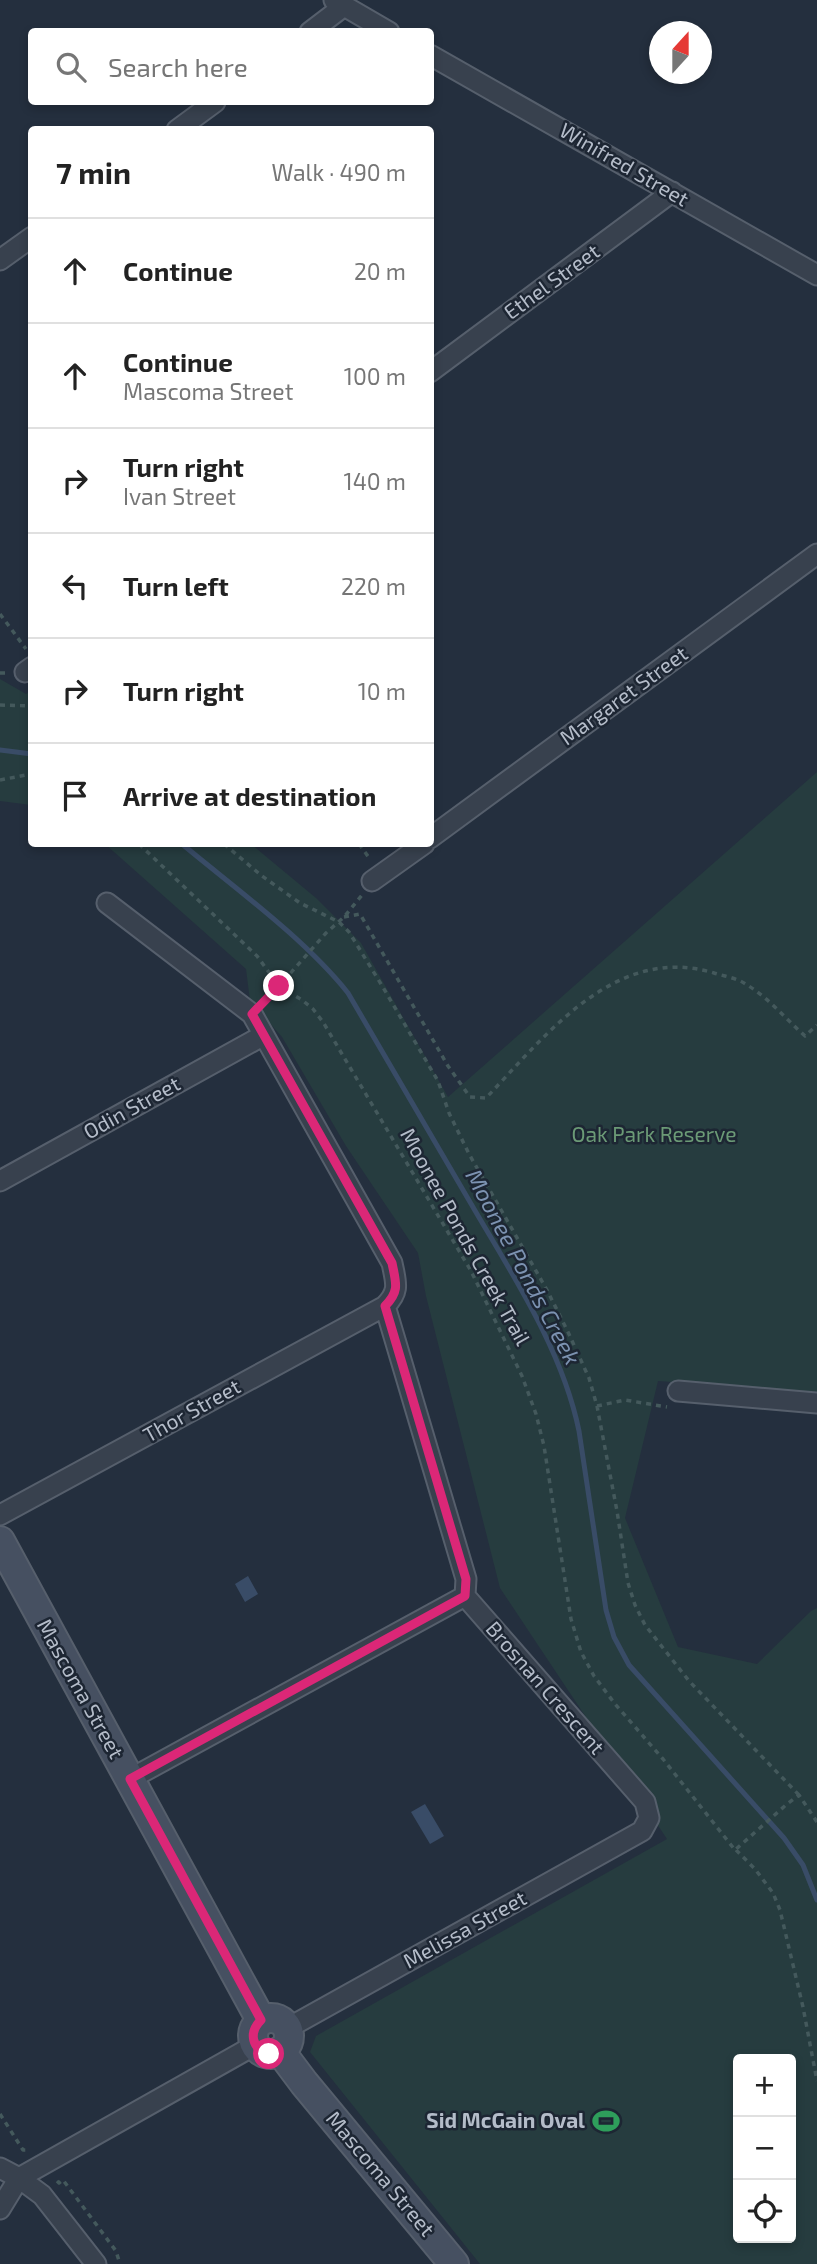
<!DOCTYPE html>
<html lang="en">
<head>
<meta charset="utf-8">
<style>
	:root { --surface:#fff; --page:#f2f2f2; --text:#222; --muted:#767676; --line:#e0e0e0 }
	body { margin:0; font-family:"Exo 2",sans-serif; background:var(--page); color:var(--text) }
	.controls { position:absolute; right:21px; bottom:21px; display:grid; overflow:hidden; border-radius:7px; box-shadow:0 4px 10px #0003 }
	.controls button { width:63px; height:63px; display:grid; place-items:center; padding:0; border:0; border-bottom:2px solid var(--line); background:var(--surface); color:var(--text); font:35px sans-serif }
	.compass { position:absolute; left:649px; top:21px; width:63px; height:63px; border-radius:50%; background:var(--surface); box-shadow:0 4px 10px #0003; rotate:21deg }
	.stop { position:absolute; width:21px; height:21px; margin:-16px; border:5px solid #db2777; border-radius:50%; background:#fff }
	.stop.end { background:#db2777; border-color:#fff; box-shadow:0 2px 7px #0008 }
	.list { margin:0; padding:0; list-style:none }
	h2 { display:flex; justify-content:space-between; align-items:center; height:91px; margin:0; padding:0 28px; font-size:30px }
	h2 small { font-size:23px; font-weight:400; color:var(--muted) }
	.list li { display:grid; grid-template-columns:46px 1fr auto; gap:21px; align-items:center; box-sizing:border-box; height:105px; padding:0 28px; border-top:2px solid var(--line) }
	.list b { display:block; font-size:26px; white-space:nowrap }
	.list p { margin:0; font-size:23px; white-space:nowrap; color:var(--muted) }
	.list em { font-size:23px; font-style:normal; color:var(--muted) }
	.icon { flex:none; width:38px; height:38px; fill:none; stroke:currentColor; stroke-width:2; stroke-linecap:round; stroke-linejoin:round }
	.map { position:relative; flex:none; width:817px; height:2264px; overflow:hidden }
	.search { position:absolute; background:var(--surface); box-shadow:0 4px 10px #0003; left:28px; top:28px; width:406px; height:77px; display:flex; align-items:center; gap:18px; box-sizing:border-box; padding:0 24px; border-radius:7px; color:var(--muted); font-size:26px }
	.panel { position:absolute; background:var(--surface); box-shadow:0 4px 10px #0003; left:28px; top:126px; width:406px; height:721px; border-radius:7px }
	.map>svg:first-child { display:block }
	.green { fill:#263c3f; fill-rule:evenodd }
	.water { fill:#394c67 }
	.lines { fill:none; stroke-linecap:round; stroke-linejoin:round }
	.stream { stroke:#394c67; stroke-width:5 }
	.street-casing { stroke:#565f6c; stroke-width:23 }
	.secondary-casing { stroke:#565f6c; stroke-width:32 }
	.path { stroke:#44595c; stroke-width:3.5; stroke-dasharray:5 5; stroke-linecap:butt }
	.street { stroke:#38414e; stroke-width:19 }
	.secondary { stroke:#465061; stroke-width:28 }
	.route { stroke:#db2777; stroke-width:9 }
	.labels { text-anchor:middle; stroke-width:5; stroke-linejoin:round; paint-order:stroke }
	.street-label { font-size:21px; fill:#b4bcc9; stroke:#1d2633 }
	.park-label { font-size:21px; fill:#6b9a76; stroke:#1d2633 }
	.poi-label { font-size:21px; font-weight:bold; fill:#b4bcc9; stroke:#1d2633; text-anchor:end }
	.water-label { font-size:23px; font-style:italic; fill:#7c92b1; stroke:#1d2633 }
</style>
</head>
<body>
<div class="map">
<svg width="817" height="2264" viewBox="0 0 817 2264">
	<rect width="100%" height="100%" fill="#242f3e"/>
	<!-- green -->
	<path class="green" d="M0 679 26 694 31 690V805L0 801Z
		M817 772V1392L658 1381 625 1518 678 1647 757 1664 811 1611 817 1608V2264H480L310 2052 316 2036 667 1839 500 1588 426 1296 418 1253 346 1146 282 1037 250 1001 246 969 105 844H251L316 898 361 943 448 1097ZM738 2059H791V2238H738Z"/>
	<!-- water -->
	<path class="water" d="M248 1576 258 1594 245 1602 235 1584Z
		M425 1804 444 1836 430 1844 411 1812Z"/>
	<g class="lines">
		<!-- stream -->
		<path class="stream" d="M0 750 32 754
			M182 844C236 889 304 938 348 993 391 1067 434 1141 477 1214 517 1282 563 1353 579 1431L606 1610 614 1637 629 1665 784 1838 803 1865 817 1900"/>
		<defs>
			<path id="street" d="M334 0 389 32
				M310 32 344 6
				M430 55 817 275
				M177 130 215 102
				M0 260 32 237
				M430 372 672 192
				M25 672 32 667
				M430 838 817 554
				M372 881 424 844
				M107 903 252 1014 392 1263C396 1283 400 1291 385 1306L466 1579 465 1596 645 1802 649 1818 642 1831 288 2028
				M0 1181 264 1035
				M678 1391 817 1403
				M0 1515 385 1306
				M130 1779 465 1596
				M0 2168 19 2178 42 2195 96 2264
				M0 2209 19 2178 255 2045"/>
			<path id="secondary" d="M0 1541 261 2020
				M253 2036a18 18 0 1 1 36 0a18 18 0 1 1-36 0Z
				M280 2051 304 2083 454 2264"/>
		</defs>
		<!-- street casing -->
		<use href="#street" class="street-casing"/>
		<!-- secondary casing -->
		<use href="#secondary" class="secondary-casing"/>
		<!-- path -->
		<path class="path" d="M0 614 26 649
			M0 673H9
			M0 705 32 706
			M0 780 26 775 32 776
			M139 844 257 956 279 986 302 1000 313 1009 323 1022 471 1271 522 1376 536 1414 544 1446 571 1619 581 1652 594 1676 615 1704 663 1759 735 1850 787 1804 799 1795 817 1822
			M224 844 262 876 300 903 339 922 349 932 381 984 438 1081 449 1113 469 1154 547 1290 568 1332 589 1378 597 1406 617 1511 628 1583 635 1605 645 1625 689 1681 799 1795
			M359 844 370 859
			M344 917 360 914 448 1066 470 1097 486 1098C546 1035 616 943 714 973 724 976 736 978 744 983 768 997 785 1018 805 1036L817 1025
			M264 1003 326 933 344 917 362 895
			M597 1406 625 1400 667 1407
			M736 1850 755 1869 773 1893 780 1910 803 2007 817 2081
			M0 2114 23 2150H28
			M57 2181 59 2183 63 2180 116 2251 120 2264"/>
		<!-- street -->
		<use href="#street" class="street"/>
		<!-- secondary -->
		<use href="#secondary" class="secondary"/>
	</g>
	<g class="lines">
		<!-- route -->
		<path class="route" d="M269 2054C252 2049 248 2033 261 2020L130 1779 465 1596 466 1579 385 1306C400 1291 396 1283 392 1263L252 1014 279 986"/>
	</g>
	<!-- icons -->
	<defs>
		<symbol id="stadium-bare" viewBox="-9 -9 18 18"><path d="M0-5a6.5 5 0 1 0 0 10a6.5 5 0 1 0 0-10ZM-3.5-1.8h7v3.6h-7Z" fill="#2e9e5b" stroke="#1d2633" stroke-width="2.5" paint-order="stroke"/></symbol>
	</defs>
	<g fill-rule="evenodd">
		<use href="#stadium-bare" x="587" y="2102" width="38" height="38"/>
	</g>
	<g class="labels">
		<!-- street labels -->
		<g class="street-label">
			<text transform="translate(624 165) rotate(30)" y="7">Winifred Street</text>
			<text transform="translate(552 282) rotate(-36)" y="7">Ethel Street</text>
			<text transform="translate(624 696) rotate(-36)" y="7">Margaret Street</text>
			<text transform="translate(132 1108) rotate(-29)" y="7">Odin Street</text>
			<text transform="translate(465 1237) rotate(61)" y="7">Moonee Ponds Creek Trail</text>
			<text transform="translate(192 1411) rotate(-29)" y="7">Thor Street</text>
			<text transform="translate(545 1688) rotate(49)" y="7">Brosnan Crescent</text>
			<text transform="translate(80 1689) rotate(61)" y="7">Mascoma Street</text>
			<text transform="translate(465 1930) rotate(-29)" y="7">Melissa Street</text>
			<text transform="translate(380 2174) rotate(50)" y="7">Mascoma Street</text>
		</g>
		<!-- park labels -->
		<g class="park-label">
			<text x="654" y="1142">Oak Park Reserve</text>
		</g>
		<!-- poi labels -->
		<g class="poi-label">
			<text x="585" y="2128">Sid McGain Oval</text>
		</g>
		<!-- water labels -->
		<g class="water-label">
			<text transform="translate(523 1267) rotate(62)" y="8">Moonee Ponds Creek</text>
		</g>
	</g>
</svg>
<div class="controls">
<button>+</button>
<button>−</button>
<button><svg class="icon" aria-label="locate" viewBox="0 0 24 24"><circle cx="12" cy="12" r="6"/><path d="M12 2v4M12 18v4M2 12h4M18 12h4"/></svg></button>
</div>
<svg class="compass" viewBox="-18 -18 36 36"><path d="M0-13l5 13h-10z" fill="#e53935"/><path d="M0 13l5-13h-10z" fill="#767676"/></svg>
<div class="stop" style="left:269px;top:2054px"></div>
<div class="stop end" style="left:279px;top:986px"></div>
<div class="search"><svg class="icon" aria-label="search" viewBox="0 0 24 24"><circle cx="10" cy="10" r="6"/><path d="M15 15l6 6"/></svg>Search here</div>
<section class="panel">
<h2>7 min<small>Walk · 490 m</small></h2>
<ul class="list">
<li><svg class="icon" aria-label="ahead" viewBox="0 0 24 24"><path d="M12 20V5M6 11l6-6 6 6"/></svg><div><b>Continue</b></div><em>20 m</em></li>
<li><svg class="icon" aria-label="ahead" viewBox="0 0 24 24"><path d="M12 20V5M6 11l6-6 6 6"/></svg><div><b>Continue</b><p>Mascoma Street</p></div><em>100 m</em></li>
<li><svg class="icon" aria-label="right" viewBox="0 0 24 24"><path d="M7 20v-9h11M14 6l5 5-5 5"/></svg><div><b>Turn right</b><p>Ivan Street</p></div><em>140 m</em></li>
<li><svg class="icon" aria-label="left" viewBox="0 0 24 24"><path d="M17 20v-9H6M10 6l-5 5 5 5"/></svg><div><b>Turn left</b></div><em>220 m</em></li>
<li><svg class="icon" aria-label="right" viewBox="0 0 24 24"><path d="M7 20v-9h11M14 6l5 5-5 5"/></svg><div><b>Turn right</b></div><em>10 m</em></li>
<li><svg class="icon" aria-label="arrive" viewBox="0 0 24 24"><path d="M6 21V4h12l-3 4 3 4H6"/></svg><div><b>Arrive at destination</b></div></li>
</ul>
</section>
</div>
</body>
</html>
